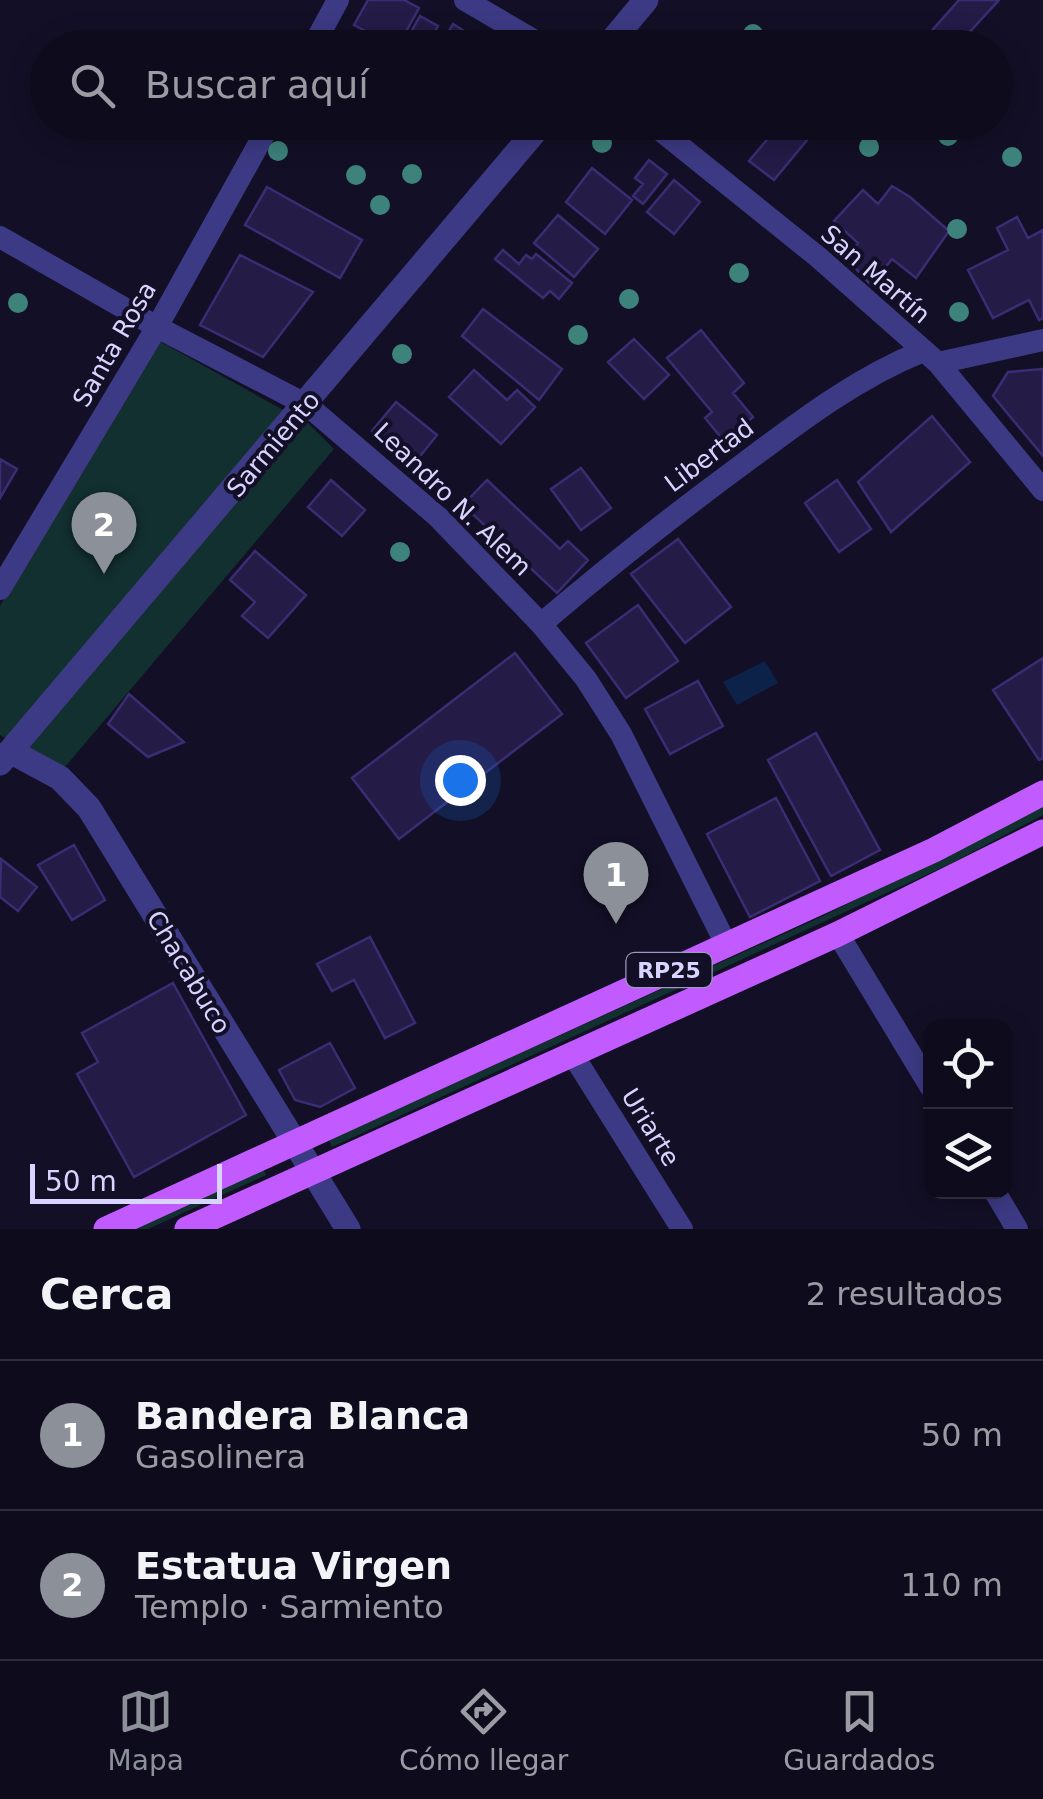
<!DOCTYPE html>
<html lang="es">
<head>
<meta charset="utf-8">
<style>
	:root { --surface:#0e0b1c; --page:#1c1929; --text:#f1f3f6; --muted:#9b9ba3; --line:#2e2b3b; --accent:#8c9099 }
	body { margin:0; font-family:"DejaVu Sans",sans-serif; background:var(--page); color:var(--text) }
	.controls { position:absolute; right:30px; bottom:30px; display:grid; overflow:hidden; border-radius:20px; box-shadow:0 5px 25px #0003 }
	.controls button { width:90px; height:90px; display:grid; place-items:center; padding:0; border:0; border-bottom:2px solid var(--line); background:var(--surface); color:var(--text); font:50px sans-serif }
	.scale { position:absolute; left:30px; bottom:25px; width:192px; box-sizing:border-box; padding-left:10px; border:5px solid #d9d4ff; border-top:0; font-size:28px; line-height:35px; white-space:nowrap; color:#d9d4ff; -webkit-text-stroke:8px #130f26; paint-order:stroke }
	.you { position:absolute; left:460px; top:780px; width:35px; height:35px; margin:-25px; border:8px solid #fff; border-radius:50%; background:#1a73e8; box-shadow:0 0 0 15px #1a73e833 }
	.badge { display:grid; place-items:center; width:65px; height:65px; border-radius:50%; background:var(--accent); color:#fff; font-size:32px; font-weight:700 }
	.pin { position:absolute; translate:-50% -82px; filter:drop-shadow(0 2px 5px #0008) }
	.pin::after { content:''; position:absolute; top:52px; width:35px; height:30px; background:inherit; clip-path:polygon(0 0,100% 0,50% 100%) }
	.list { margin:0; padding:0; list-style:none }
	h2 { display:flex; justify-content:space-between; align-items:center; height:130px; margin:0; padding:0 40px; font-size:42px }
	h2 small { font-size:32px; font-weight:400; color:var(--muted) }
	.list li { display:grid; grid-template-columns:65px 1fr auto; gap:30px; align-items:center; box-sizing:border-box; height:150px; padding:0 40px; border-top:2px solid var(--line) }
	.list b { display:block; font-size:38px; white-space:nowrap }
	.list p { margin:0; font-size:32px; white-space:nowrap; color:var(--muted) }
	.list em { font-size:32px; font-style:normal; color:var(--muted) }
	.icon { flex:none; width:55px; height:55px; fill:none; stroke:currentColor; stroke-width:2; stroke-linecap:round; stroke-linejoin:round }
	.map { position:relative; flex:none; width:1043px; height:1229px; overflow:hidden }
	.search { position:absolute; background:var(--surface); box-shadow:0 5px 25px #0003; left:30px; right:30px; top:30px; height:110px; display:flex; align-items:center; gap:25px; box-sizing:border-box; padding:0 35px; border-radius:55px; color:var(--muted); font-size:38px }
	.sheet { height:430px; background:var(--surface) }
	nav { display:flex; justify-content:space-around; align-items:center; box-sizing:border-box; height:140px; border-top:2px solid var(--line); background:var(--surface); font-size:28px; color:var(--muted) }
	nav a { display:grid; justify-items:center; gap:5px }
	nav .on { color:var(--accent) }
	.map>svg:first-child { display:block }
	.green { fill:#12302f }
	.water { fill:#0c2248 }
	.building { fill:#241b47; stroke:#3b2d73; stroke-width:2.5 }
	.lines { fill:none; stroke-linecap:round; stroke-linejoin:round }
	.minor { stroke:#3d3a85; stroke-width:22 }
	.tertiary { stroke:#3d3a85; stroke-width:25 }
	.primary { stroke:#c25bff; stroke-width:25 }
	.tree { fill:#3d827b }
	.labels { text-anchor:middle; stroke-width:8; stroke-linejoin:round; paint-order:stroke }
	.shield { fill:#130f26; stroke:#9e99be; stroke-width:2.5 }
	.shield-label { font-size:22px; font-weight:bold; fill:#d9d4ff }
	.street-label { font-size:25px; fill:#d9d4ff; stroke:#130f26 }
</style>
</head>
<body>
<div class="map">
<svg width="1043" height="1229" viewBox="0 0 1043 1229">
	<rect width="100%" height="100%" fill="#130f26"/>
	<!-- green -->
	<path class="green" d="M161 342 285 411 7 739 0 735V606Z
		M305 420 334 449 65 767 27 747Z
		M1043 807V815L950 864 332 1147 329 1140 821 917Z
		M263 1168 266 1175 148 1229H130Z"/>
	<!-- water -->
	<path class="water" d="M765 661 778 683 737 705 723 682Z"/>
	<!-- building -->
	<path class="building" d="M368 0H404L419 8 397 48 354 25Z
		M959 0H999L955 48H941L928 35Z
		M420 16 438 26 426 48H402Z
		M453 24 480 41 477 48H439Z
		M782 122H822L774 180 749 161Z
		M649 160 667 174 643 204 633 196 643 184 635 178Z
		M592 168 632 200 605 234 566 202Z
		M674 180 700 202 674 234 647 212Z
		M892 186 910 197 949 231 916 278 892 259 871 285 845 257 858 243 834 221 863 190 878 204Z
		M267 187 362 240 340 278 245 225Z
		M558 215 598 249 574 277 534 243Z
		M1017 217 1028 238 1043 230V318L1039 320 1029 300 993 318 968 270 1008 250 997 228Z
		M503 250 519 264 526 255 532 259 536 254 572 283 559 299 550 291 543 298 495 259Z
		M240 255 313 292 263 357 200 325Z
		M483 309 562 369 539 400 462 336Z
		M701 330 744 383 733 393 753 417 724 441 705 418 712 412 667 358Z
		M634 339 669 375 644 399 608 362Z
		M1043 369V456L993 396 1008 372Z
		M474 370 507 400 517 390 535 407 501 444 449 397Z
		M396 402 437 435 413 465 372 431Z
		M932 416 970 462 891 532 858 482Z
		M0 459 17 469 0 498Z
		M581 468 611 508 581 530 551 489Z
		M331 480 365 510 342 536 308 507Z
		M487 480 560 549 568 541 588 560 557 593 463 505Z
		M837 480 871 529 839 552 805 503Z
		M678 539 731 607 685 643 631 574Z
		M255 551 306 595 268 638 242 616 255 602 230 580Z
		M638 605 678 661 626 698 586 643Z
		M515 653 562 714 399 839 352 778Z
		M1043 658V758L1039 760 993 690Z
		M698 681 723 726 670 754 645 709Z
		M129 694 184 742 148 757 108 724Z
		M816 733 880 850 831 876 768 760Z
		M776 798 820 881 750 917 707 834Z
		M74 845 105 900 72 920 38 865Z
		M1 859 37 887 18 911 0 897Z
		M370 937 415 1023 385 1038 354 980 332 991 317 964Z
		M173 983 246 1115 134 1177 77 1074 98 1062 82 1033Z
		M330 1043 355 1088 320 1107 295 1100 279 1070Z"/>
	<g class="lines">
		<!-- minor -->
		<path class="minor" d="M465 0 547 48
			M312 48 338 0
			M650 122 818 257 938 363 1043 490
			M0 237 157 327 307 405 438 517 541 624 586 679 621 734 726 944
			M938 363 1043 340
			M0 589 157 327 271 122
			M541 624C608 567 676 513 747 461 803 419 857 378 923 351
			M838 934 930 1086
			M573 1055 682 1229
			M995 1192 1017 1229"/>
		<!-- tertiary -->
		<path class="tertiary" d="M606 48 646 0
			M10 751 60 778 89 808 348 1229
			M0 763 543 122"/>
		<!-- primary -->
		<path class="primary" d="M106 1229 934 850 1043 793
			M187 1229 838 934 1043 832"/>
	</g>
	<!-- trees -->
	<g class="tree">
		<circle cx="753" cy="34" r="10"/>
		<circle cx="948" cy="136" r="10"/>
		<circle cx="602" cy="143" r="10"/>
		<circle cx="869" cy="147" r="10"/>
		<circle cx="278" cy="151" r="10"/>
		<circle cx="1012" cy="157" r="10"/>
		<circle cx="412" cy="174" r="10"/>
		<circle cx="356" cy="175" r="10"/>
		<circle cx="380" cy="205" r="10"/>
		<circle cx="957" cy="229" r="10"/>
		<circle cx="739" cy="273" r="10"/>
		<circle cx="629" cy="299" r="10"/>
		<circle cx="18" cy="303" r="10"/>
		<circle cx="959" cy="312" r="10"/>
		<circle cx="578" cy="335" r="10"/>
		<circle cx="402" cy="354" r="10"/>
		<circle cx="400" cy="552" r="10"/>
	</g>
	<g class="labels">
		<!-- shield labels -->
		<rect class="shield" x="626.5" y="953" width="85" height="34" rx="8"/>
		<g class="shield-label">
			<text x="669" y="978">RP25</text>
		</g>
		<!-- street labels -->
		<g class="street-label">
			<text transform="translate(876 274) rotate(41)" y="9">San Martín</text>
			<text transform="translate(114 344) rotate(-60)" y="9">Santa Rosa</text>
			<text transform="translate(273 444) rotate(-50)" y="9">Sarmiento</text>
			<text transform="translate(709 455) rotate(-37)" y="9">Libertad</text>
			<text transform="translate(453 499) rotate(44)" y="9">Leandro N. Alem</text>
			<text transform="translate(189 972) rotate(59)" y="9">Chacabuco</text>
			<text transform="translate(651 1127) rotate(58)" y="9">Uriarte</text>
		</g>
	</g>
</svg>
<div class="controls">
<button><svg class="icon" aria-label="locate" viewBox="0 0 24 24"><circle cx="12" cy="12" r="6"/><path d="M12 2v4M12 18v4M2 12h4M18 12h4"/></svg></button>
<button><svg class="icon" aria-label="layers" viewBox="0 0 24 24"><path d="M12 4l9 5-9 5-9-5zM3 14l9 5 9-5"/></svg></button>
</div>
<div class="scale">50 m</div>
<div class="you"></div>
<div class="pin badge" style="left:616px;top:924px">1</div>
<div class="pin badge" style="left:104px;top:574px">2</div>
<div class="search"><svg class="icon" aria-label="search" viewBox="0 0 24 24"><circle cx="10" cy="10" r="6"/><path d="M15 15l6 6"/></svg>Buscar aquí</div>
</div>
<section class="sheet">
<h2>Cerca<small>2 resultados</small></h2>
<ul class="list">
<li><span class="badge">1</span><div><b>Bandera Blanca</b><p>Gasolinera</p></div><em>50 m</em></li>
<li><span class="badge">2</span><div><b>Estatua Virgen</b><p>Templo · Sarmiento</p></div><em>110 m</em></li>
</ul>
</section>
<nav>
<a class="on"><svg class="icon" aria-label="map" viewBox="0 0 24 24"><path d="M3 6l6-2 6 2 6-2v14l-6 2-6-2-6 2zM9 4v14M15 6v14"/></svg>Mapa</a>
<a><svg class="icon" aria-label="directions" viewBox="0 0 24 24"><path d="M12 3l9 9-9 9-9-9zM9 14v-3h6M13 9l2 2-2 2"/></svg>Cómo llegar</a>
<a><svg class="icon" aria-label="saved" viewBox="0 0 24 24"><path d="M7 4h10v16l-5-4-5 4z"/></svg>Guardados</a>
</nav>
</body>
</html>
